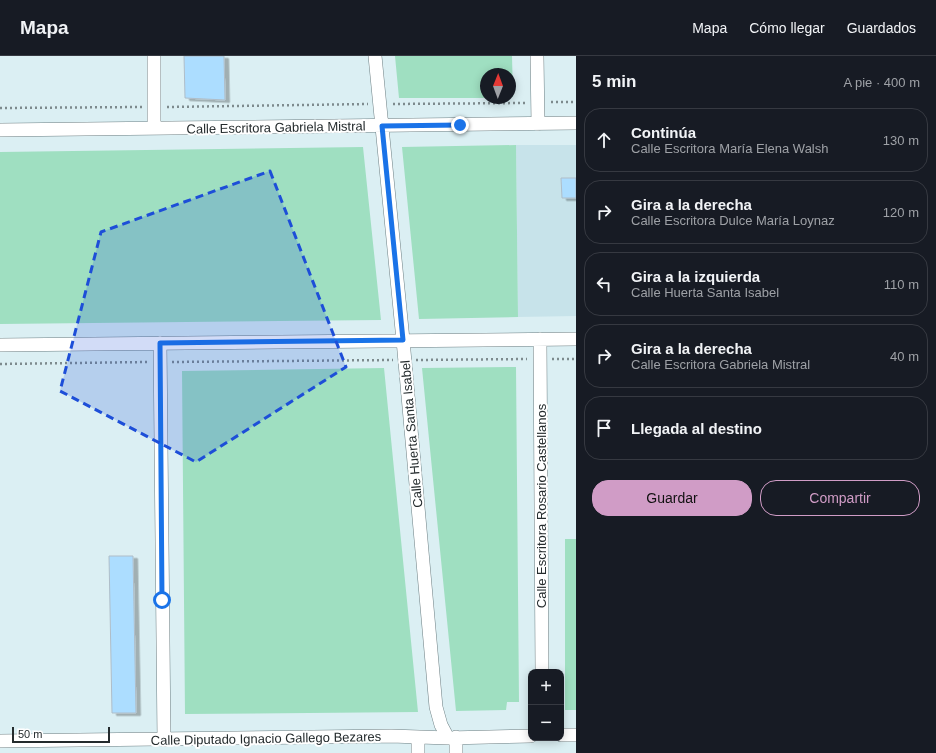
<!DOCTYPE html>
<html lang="es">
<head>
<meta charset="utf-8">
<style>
	:root { --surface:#171b24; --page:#242831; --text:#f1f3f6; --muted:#9ea1a6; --line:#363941; --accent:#d09cc6 }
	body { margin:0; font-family:Arial,sans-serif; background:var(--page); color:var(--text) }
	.controls { position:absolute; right:12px; bottom:12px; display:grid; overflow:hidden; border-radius:8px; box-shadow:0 2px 10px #0003 }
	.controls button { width:36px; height:36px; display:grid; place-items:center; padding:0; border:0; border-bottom:1px solid var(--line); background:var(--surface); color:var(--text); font:20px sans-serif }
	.compass { position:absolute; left:480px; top:12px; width:36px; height:36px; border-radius:50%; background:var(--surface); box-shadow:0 2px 10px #0003; rotate:1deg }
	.scale { position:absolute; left:12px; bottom:10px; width:98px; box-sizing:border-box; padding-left:4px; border:2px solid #242b2d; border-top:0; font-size:11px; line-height:14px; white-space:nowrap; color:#242b2d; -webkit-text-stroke:3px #fff; paint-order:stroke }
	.stop { position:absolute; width:12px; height:12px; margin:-9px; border:3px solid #1a73e8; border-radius:50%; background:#fff }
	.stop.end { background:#1a73e8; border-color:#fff; box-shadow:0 1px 4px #0008 }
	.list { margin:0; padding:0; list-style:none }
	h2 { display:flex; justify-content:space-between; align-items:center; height:52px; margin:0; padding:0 16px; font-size:17px }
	h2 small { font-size:13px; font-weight:400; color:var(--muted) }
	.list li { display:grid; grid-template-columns:26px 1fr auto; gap:12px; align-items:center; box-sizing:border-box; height:64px; margin:0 8px 8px; padding:0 8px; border:1px solid var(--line); border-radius:16px }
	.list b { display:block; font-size:15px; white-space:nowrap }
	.list p { margin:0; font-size:13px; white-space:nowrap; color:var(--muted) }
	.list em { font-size:13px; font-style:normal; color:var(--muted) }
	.actions { display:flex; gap:8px; padding:12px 16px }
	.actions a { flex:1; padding:9px 0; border:1px solid var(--accent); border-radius:16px; text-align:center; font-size:14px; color:var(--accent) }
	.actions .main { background:var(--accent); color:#111 }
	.icon { flex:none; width:22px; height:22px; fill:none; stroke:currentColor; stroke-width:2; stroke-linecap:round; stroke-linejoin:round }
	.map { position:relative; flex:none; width:576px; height:697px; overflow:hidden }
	header { display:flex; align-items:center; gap:24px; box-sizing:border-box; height:56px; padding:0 20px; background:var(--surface); border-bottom:1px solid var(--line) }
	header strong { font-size:19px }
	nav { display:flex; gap:22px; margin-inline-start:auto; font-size:14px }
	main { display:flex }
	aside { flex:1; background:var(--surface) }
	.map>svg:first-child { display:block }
	.built { fill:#c7e3ea }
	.green { fill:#9fdfc1 }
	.building { fill:#acddff; stroke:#afbdc8; filter:url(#shadow) }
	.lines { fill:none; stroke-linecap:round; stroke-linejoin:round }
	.street-casing { stroke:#6d7f83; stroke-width:14 }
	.path { stroke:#7d8a8d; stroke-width:2.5; stroke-dasharray:2 3; stroke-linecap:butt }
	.street { stroke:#fff; stroke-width:13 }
	.route { stroke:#1a73e8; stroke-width:5 }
	.marked { fill:#1d4ed8; fill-opacity:0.2; stroke:#1d4ed8; stroke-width:3; stroke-dasharray:8 5; stroke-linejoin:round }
	.labels { text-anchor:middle; stroke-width:4; stroke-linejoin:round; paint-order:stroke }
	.street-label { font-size:13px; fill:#242b2d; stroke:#fff }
</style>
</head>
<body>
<header>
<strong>Mapa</strong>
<nav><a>Mapa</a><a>Cómo llegar</a><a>Guardados</a></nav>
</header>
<main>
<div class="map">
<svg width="576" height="697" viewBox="0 0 576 697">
	<defs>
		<filter id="shadow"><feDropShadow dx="4.5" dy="2.5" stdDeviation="0" flood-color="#0004"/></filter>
	</defs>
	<rect width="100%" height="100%" fill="#dbeff3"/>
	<!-- built -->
	<path class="built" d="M516 89H576V260L518 261Z"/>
	<!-- green -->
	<path class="green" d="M395 0H512L513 41H510V18H486V42H399Z
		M516 89 518 261 419 263 402 91Z
		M363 91 381 264 0 268V96Z
		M516 311 519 646H507L506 654 456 655 422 312Z
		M384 312 418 656 185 658 182 315Z
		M565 483H576V654H565Z"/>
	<!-- building -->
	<path class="building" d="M184 0H224L225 44 185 42Z
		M561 122H576V142H562Z
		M109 500H133L136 657H112Z"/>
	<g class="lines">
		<defs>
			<path id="street" d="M154 0V72
				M375 0 403 284 436 651 441 669 448 682
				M537 0 538 68
				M0 74 576 67
				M540 283 542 616
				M160 287 164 684
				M0 289 576 283
				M561 679H576
				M456 681V697
				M0 685 391 680 448 682 531 680
				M418 697V681"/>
		</defs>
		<!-- street casing -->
		<use href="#street" class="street-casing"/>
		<!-- path -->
		<path class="path" d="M551 46H576
			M393 48 526 47
			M167 51 368 48
			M0 52 142 51
			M552 303H576
			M416 304 527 303
			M172 306 393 304
			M0 308 147 306"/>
		<!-- street -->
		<use href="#street" class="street"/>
	</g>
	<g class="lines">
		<!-- route -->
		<path class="route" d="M162 544 160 287 403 284 382 70 460 69"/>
	</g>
	<!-- marked area -->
	<path class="marked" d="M270 115 346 311 196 406 60 335 101 176Z"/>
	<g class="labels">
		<!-- street labels -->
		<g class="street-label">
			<text transform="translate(276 71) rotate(-1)" y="5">Calle Escritora Gabriela Mistral</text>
			<text transform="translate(411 378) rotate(-95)" y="5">Calle Huerta Santa Isabel</text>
			<text transform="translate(541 450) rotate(-90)" y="5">Calle Escritora Rosario Castellanos</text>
			<text transform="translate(266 682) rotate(-1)" y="5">Calle Diputado Ignacio Gallego Bezares</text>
		</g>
	</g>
</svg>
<div class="controls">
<button>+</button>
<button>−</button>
</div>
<svg class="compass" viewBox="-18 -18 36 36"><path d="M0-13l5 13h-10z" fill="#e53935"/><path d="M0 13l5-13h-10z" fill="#9ea1a6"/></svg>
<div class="scale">50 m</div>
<div class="stop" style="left:162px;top:544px"></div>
<div class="stop end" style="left:460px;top:69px"></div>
</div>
<aside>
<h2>5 min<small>A pie · 400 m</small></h2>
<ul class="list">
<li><svg class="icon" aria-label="ahead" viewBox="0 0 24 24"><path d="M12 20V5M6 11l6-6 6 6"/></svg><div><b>Continúa</b><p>Calle Escritora María Elena Walsh</p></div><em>130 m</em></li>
<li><svg class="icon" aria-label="right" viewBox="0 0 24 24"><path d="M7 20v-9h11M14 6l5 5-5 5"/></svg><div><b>Gira a la derecha</b><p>Calle Escritora Dulce María Loynaz</p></div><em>120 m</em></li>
<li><svg class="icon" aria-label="left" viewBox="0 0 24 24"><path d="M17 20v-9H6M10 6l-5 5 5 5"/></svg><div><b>Gira a la izquierda</b><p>Calle Huerta Santa Isabel</p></div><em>110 m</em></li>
<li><svg class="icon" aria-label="right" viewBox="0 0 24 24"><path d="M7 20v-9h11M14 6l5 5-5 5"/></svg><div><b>Gira a la derecha</b><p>Calle Escritora Gabriela Mistral</p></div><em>40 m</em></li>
<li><svg class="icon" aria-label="arrive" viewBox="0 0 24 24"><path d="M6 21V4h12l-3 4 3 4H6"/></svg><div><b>Llegada al destino</b></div></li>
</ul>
<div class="actions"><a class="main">Guardar</a><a>Compartir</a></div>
</aside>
</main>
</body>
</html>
